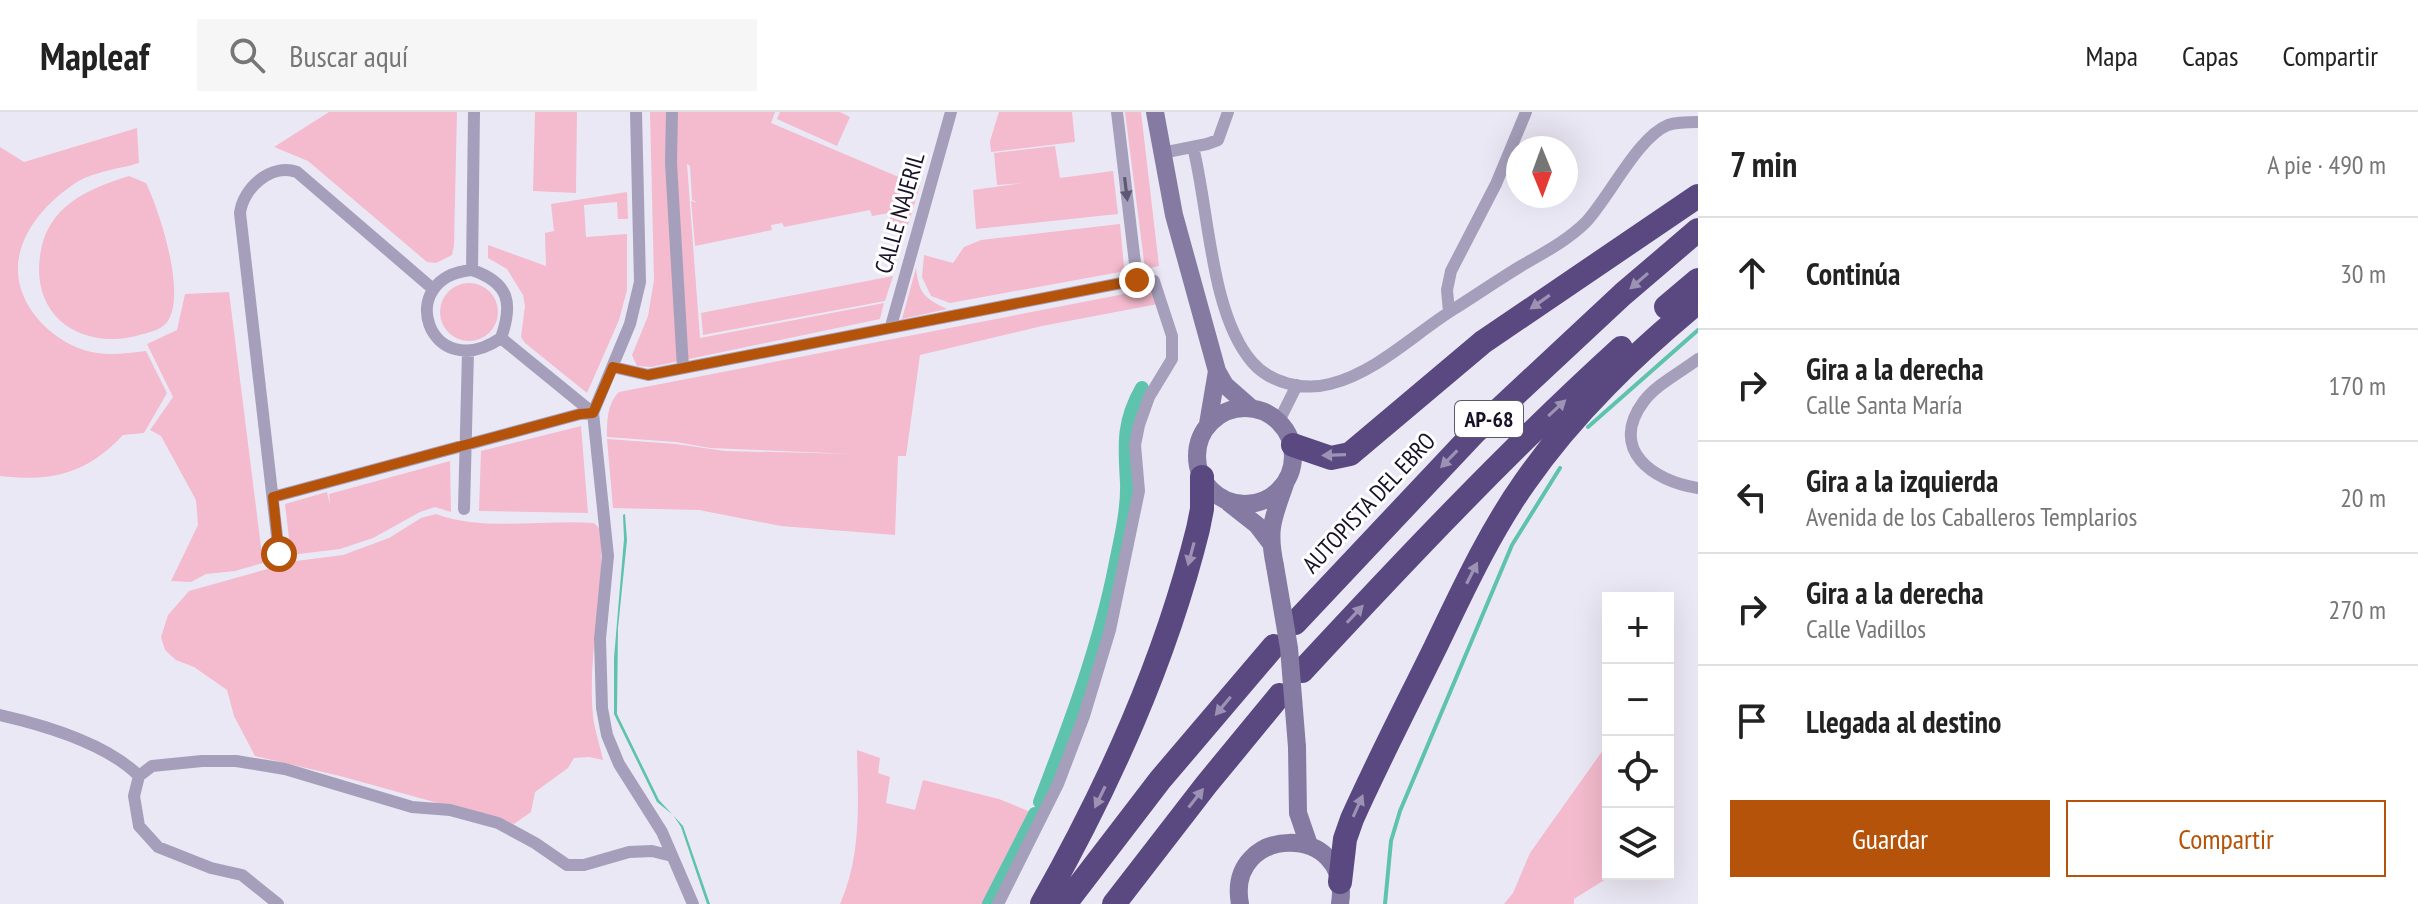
<!DOCTYPE html>
<html lang="es">
<head>
<meta charset="utf-8">
<style>
	:root { --surface:#fff; --page:#f6f6f6; --text:#222; --muted:#767676; --line:#e0e0e0; --accent:#b45309 }
	body { margin:0; font-family:"PT Sans Narrow",sans-serif; background:var(--page); color:var(--text) }
	.controls { position:absolute; right:24px; bottom:24px; display:grid; overflow:hidden; border-radius:0px; box-shadow:0 8px 32px #0002 }
	.controls button { width:72px; height:72px; display:grid; place-items:center; padding:0; border:0; border-bottom:2px solid var(--line); background:var(--surface); color:var(--text); font:40px sans-serif }
	.compass { position:absolute; left:1506px; top:24px; width:72px; height:72px; border-radius:50%; background:var(--surface); box-shadow:0 8px 32px #0002; rotate:179deg }
	.stop { position:absolute; width:24px; height:24px; margin:-18px; border:6px solid #b45309; border-radius:50%; background:#fff }
	.stop.end { background:#b45309; border-color:#fff; box-shadow:0 2px 8px #0008 }
	.list { margin:0; padding:0; list-style:none }
	h2 { display:flex; justify-content:space-between; align-items:center; height:104px; margin:0; padding:0 32px; font-size:34px }
	h2 small { font-size:26px; font-weight:400; color:var(--muted) }
	.list li { display:grid; grid-template-columns:52px 1fr auto; gap:24px; align-items:center; box-sizing:border-box; height:112px; padding:0 32px; border-top:2px solid var(--line) }
	.list b { display:block; font-size:30px; white-space:nowrap }
	.list p { margin:0; font-size:26px; white-space:nowrap; color:var(--muted) }
	.list em { font-size:26px; font-style:normal; color:var(--muted) }
	.actions { display:flex; gap:16px; padding:24px 32px }
	.actions a { flex:1; padding:18px 0; border:2px solid var(--accent); border-radius:0px; text-align:center; font-size:28px; color:var(--accent) }
	.actions .main { background:var(--accent); color:#fff }
	.icon { flex:none; width:44px; height:44px; fill:none; stroke:currentColor; stroke-width:2; stroke-linecap:round; stroke-linejoin:round }
	.map { position:relative; flex:none; width:1698px; height:792px; overflow:hidden }
	header { display:flex; align-items:center; gap:48px; box-sizing:border-box; height:112px; padding:0 40px; background:var(--surface); border-bottom:2px solid var(--line) }
	header strong { font-size:38px }
	nav { display:flex; gap:44px; margin-inline-start:auto; font-size:28px }
	.search { width:560px; height:72px; background:var(--page); display:flex; align-items:center; gap:20px; box-sizing:border-box; padding:0 28px; border-radius:0px; color:var(--muted); font-size:30px }
	main { display:flex }
	aside { flex:1; background:var(--surface) }
	.map>svg:first-child { display:block }
	.green { fill:#f3bbcd }
	.water { fill:#5ec3ad }
	.lines { fill:none; stroke-linecap:round; stroke-linejoin:round }
	.stream { stroke:#5ec3ad; stroke-width:4 }
	.canal { stroke:#5ec3ad; stroke-width:14 }
	.street { stroke:#a69fbb; stroke-width:12 }
	.secondary { stroke:#857aa2; stroke-width:18 }
	.highway { stroke:#5a4981; stroke-width:24 }
	.secondary-bridge { stroke:#857aa2; stroke-width:18 }
	.oneway { fill:#5f5872 }
	.oneway2 { fill:#9c92b3 }
	.route { stroke:#b45309; stroke-width:10 }
	.labels { text-anchor:middle; stroke-width:6; stroke-linejoin:round; paint-order:stroke }
	.shield { fill:#fff; stroke:#5d5868; stroke-width:2 }
	.shield-label { font-size:22px; font-weight:bold; fill:#181128 }
	.street-label { font-size:24px; fill:#181128; stroke:#fff }
</style>
</head>
<body>
<header>
<strong>Mapleaf</strong>
<div class="search"><svg class="icon" aria-label="search" viewBox="0 0 24 24"><circle cx="10" cy="10" r="6"/><path d="M15 15l6 6"/></svg>Buscar aquí</div>
<nav><a>Mapa</a><a>Capas</a><a>Compartir</a></nav>
</header>
<main>
<div class="map">
<svg width="1698" height="792" viewBox="0 0 1698 792">
	<rect width="100%" height="100%" fill="#ebe8f5"/>
	<!-- green -->
	<path class="green" d="M329 0H457L454 133 452 143 436 151 427 150 308 49 274 35Z
		M535 0H577L576 81 533 79Z
		M650 0H775L771 11 920 74 906 119 893 121 889 101 872 104 870 98 784 115 782 111 771 113 772 118 695 134 691 89 698 91 692 88 690 54 687 52 700 226 884 191 880 207 651 255 637 254 632 243 648 204 654 168Z
		M780 0H840L850 5 837 34 777 7Z
		M999 0H1072L1075 30 991 40 990 29Z
		M1125 0H1141L1159 154 1145 157Z
		M137 16 139 51C119 57 91 60 74 72 49 89 25 114 19 145 11 187 47 226 84 238 104 245 126 241 146 239L167 281 144 321 123 323C86 362 52 370 0 364V35L24 50Z
		M1055 34 1060 66 1113 59 1118 102 976 117 973 78 1023 71 997 73 994 41Z
		M129 64 146 71C160 100 185 178 169 207 165 216 152 220 143 222 86 240 31 208 40 144 46 95 87 77 129 64Z
		M627 80 628 107H618L617 90 584 93 586 125 627 122V178L619 208 587 281 525 231 521 225 525 194 523 183 507 157 488 146V133L546 154 545 121 554 119 551 92Z
		M1120 112 1124 155 1120 160 950 191 931 184 922 165 924 143 953 151 964 135 981 128Z
		M916 156C919 183 925 186 947 197L902 207Z
		M893 164 885 189 703 223 701 201Z
		M440 200a29 29 0 1 1 58 0a29 29 0 1 1-58 0Z
		M1145 178 1155 182 1158 192 1042 214 920 243 906 344H898L895 423 781 414 699 398 613 396 607 327 676 332 725 339 856 342 710 336 676 330 607 325C607 309 607 292 619 280Z
		M229 180 263 451 235 459 206 462 191 470 171 469 198 413 196 388 161 324 150 318 173 285 147 232 177 218 185 182Z
		M581 314 588 401 479 399 481 339Z
		M450 349 451 400 435 395 420 400 373 426 340 437 291 443 285 392 327 380 330 393 329 382Z
		M436 402C485 420 542 407 594 411L601 418C605 480 587 543 593 605 595 619 600 634 603 648L589 645 574 646 568 656 535 680 531 700 514 712 340 664 255 644 234 604 227 578 194 555 176 548 165 538 161 525 168 503 189 479 296 449 343 443 389 426 421 406Z
		M1608 631V762H1614L1574 787V792H1504L1513 781 1530 741Z
		M857 638 880 646 878 661 890 665 886 691 915 698 923 668 999 687 1033 701 985 792H840C862 742 858 691 857 638Z"/>
	<!-- water -->
	<path class="water" d="M625 402 627 428 618 516 617 602 659 688 683 714 710 792H707L681 715 673 703 657 690 614 602V546L624 427 623 403Z"/>
	<g class="lines">
		<!-- stream -->
		<path class="stream" d="M1588 315 1698 218
			M1385 792 1391 729 1400 699 1512 433 1560 356"/>
		<!-- canal -->
		<path class="canal" d="M1040 690C1070 612 1100 533 1116 450 1121 426 1128 396 1127 371 1125 334 1122 311 1142 276
			M989 792 1035 702"/>
		<!-- street -->
		<path class="street" d="M636 0 640 170 630 212 593 301 608 444 600 527 602 596 607 623 619 652 662 720 693 792
			M672 0 671 51 683 256
			M1117 0 1137 168
			M1193 35C1209 97 1210 201 1252 250 1270 271 1303 279 1330 272 1377 260 1414 222 1454 197 1476 183 1498 168 1521 154 1543 141 1567 129 1586 110 1610 84 1638 25 1668 13 1677 10 1689 10 1698 10
			M1162 41 1207 32 1218 28 1228 0
			M472 158C510 171 513 192 501 226 429 275 392 165 472 158Z
			M472 158 474 0
			M1449 200 1447 178 1451 159 1496 72 1526 0
			M891 214 951 0
			M501 226 593 301
			M1698 247C1681 260 1657 272 1644 289 1608 337 1652 369 1698 376
			M613 255 648 263 1137 168 1154 169 1172 224V247L1149 285 1139 313 1135 333 1139 379 1110 518 1084 604 1058 672 998 792
			M1279 309 1297 273
			M273 385 580 302 593 301
			M464 397 468 240
			M279 442 240 101C243 76 271 51 297 60L433 177
			M0 603C44 613 107 632 139 664
			M278 792 242 763 211 756 158 735 139 714 134 684 139 664 152 654 202 649H236L285 657 412 695 450 698 498 711 535 731 567 753H584L629 740 652 739 672 744"/>
		<!-- secondary -->
		<path class="secondary" d="M1155 0 1174 103 1217 259 1225 273 1250 295
			M1197 344a48 48 0 1 1 96 0a48 48 0 1 1-96 0Z
			M1208 312 1217 259
			M1229 391 1257 413 1270 430
			M1275 454C1267 416 1273 407 1285 372
			M1297 635 1298 701 1309 733
			M1240 792C1225 712 1353 709 1340 792"/>
		<!-- highway -->
		<path class="highway" d="M1666 195 1698 168
			M1293 333 1331 346 1350 342 1483 230 1698 84
			M1295 511 1474 321 1623 182 1698 118
			M1302 559C1405 448 1509 338 1621 236
			M1340 770 1345 727 1352 707C1378 649 1407 593 1435 536 1462 480 1489 421 1525 370 1573 301 1634 243 1698 190
			M1042 792C1109 673 1165 550 1198 417L1202 397V365
			M1065 792 1160 668 1274 534
			M1114 792 1206 673 1280 583"/>
		<!-- secondary-bridge -->
		<path class="secondary-bridge" d="M1275 454 1289 536 1297 635"/>
	</g>
	<!-- one-way arrows -->
	<defs><path id="oneway-solid" d="M-6-.8H1V-3.2L6.5 0L1 3.2V.8H-6Z" transform="scale(2)"/></defs>
	<use class="oneway" href="#oneway-solid" transform="translate(1126 77) rotate(83)"/>
	<g class="oneway2">
		<use href="#oneway-solid" transform="translate(1639 169) rotate(139)"/>
		<use href="#oneway-solid" transform="translate(1540 190) rotate(145)"/>
		<use href="#oneway-solid" transform="translate(1557 296) rotate(-43)"/>
		<use href="#oneway-solid" transform="translate(1334 343) rotate(178)"/>
		<use href="#oneway-solid" transform="translate(1449 347) rotate(134)"/>
		<use href="#oneway-solid" transform="translate(1191 442) rotate(105)"/>
		<use href="#oneway-solid" transform="translate(1472 461) rotate(-63)"/>
		<use href="#oneway-solid" transform="translate(1355 502) rotate(-47)"/>
		<use href="#oneway-solid" transform="translate(1223 594) rotate(130)"/>
		<use href="#oneway-solid" transform="translate(1100 685) rotate(116)"/>
		<use href="#oneway-solid" transform="translate(1196 686) rotate(-52)"/>
		<use href="#oneway-solid" transform="translate(1358 694) rotate(-66)"/>
	</g>
	<g class="lines">
		<!-- route -->
		<path class="route" d="M279 442 273 385 580 302 593 301 613 255 648 263 1137 168"/>
	</g>
	<g class="labels">
		<!-- shield labels -->
		<rect class="shield" x="1455" y="289" width="68" height="36" rx="6"/>
		<g class="shield-label">
			<text x="1489" y="315">AP-68</text>
		</g>
		<!-- street labels -->
		<g class="street-label">
			<text transform="translate(900 101) rotate(-74)" y="8">CALLE NAJERIL</text>
			<text transform="translate(1369 391) rotate(-47)" y="8">AUTOPISTA DEL EBRO</text>
		</g>
	</g>
</svg>
<div class="controls">
<button>+</button>
<button>−</button>
<button><svg class="icon" aria-label="locate" viewBox="0 0 24 24"><circle cx="12" cy="12" r="6"/><path d="M12 2v4M12 18v4M2 12h4M18 12h4"/></svg></button>
<button><svg class="icon" aria-label="layers" viewBox="0 0 24 24"><path d="M12 4l9 5-9 5-9-5zM3 14l9 5 9-5"/></svg></button>
</div>
<svg class="compass" viewBox="-18 -18 36 36"><path d="M0-13l5 13h-10z" fill="#e53935"/><path d="M0 13l5-13h-10z" fill="#767676"/></svg>
<div class="stop" style="left:279px;top:442px"></div>
<div class="stop end" style="left:1137px;top:168px"></div>
</div>
<aside>
<h2>7 min<small>A pie · 490 m</small></h2>
<ul class="list">
<li><svg class="icon" aria-label="ahead" viewBox="0 0 24 24"><path d="M12 20V5M6 11l6-6 6 6"/></svg><div><b>Continúa</b></div><em>30 m</em></li>
<li><svg class="icon" aria-label="right" viewBox="0 0 24 24"><path d="M7 20v-9h11M14 6l5 5-5 5"/></svg><div><b>Gira a la derecha</b><p>Calle Santa María</p></div><em>170 m</em></li>
<li><svg class="icon" aria-label="left" viewBox="0 0 24 24"><path d="M17 20v-9H6M10 6l-5 5 5 5"/></svg><div><b>Gira a la izquierda</b><p>Avenida de los Caballeros Templarios</p></div><em>20 m</em></li>
<li><svg class="icon" aria-label="right" viewBox="0 0 24 24"><path d="M7 20v-9h11M14 6l5 5-5 5"/></svg><div><b>Gira a la derecha</b><p>Calle Vadillos</p></div><em>270 m</em></li>
<li><svg class="icon" aria-label="arrive" viewBox="0 0 24 24"><path d="M6 21V4h12l-3 4 3 4H6"/></svg><div><b>Llegada al destino</b></div></li>
</ul>
<div class="actions"><a class="main">Guardar</a><a>Compartir</a></div>
</aside>
</main>
</body>
</html>
